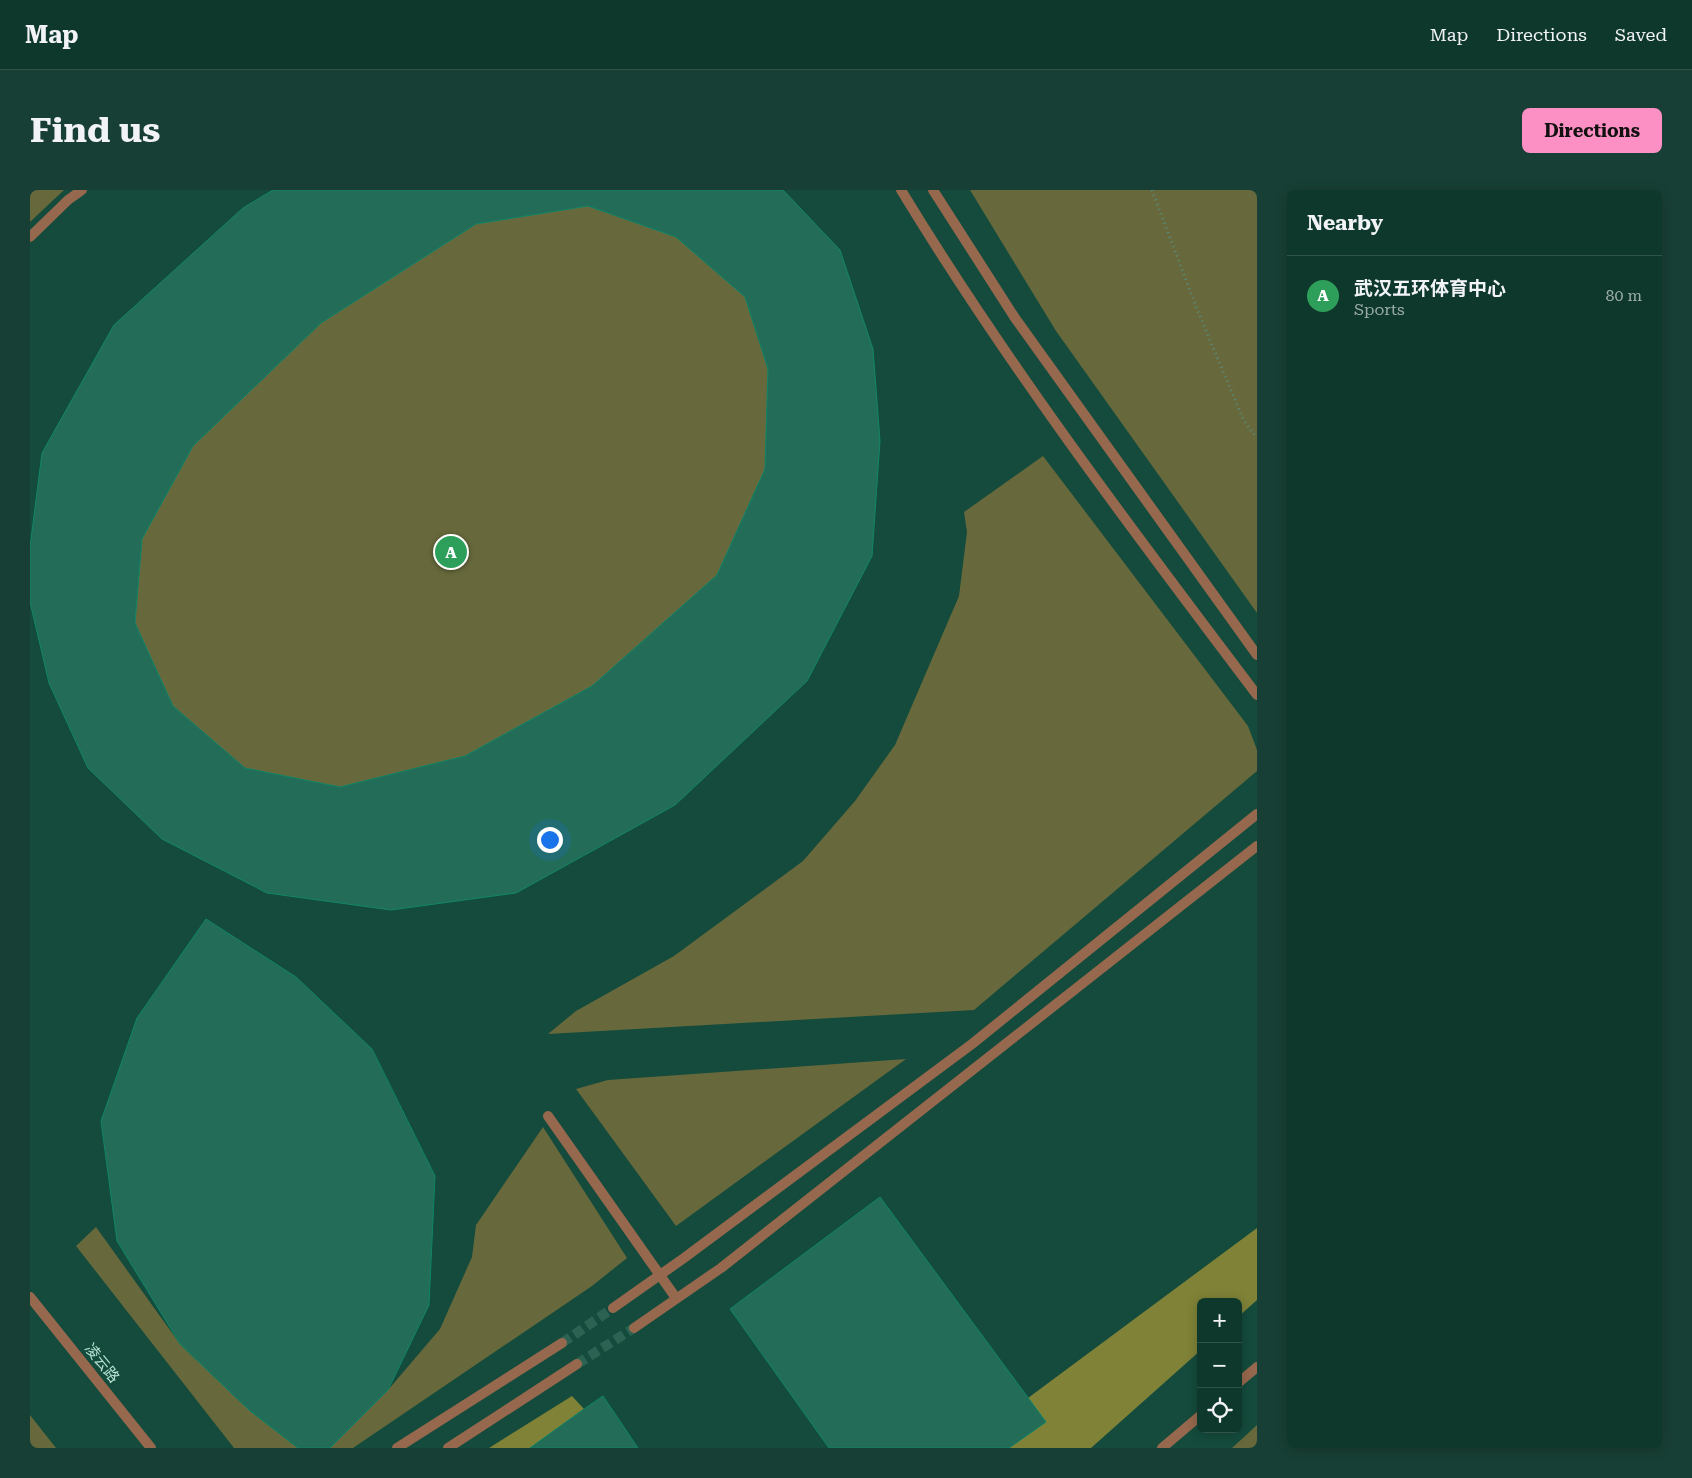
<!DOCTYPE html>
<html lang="en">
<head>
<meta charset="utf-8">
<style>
	:root { --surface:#0f382d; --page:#183f35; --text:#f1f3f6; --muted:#9bacaa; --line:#2f5249; --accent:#fc8fc3 }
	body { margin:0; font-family:"Roboto Serif","Noto Sans SC",serif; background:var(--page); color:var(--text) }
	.controls { position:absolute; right:15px; bottom:15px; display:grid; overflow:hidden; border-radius:8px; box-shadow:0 2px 12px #0003 }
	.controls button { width:45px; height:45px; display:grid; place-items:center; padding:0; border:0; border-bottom:1px solid var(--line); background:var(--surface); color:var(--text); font:25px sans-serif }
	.you { position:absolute; left:519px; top:649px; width:18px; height:18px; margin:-12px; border:4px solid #fff; border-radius:50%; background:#1a73e8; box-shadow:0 0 0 8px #1a73e833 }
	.badge { display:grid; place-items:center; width:32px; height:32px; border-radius:50%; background:var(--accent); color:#fff; font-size:16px; font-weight:700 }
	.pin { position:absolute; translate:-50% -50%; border:2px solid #fff; box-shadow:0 1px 5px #0006 }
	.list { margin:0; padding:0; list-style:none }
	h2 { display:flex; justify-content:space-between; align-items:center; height:65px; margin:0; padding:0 20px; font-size:21px }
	h2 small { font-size:16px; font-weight:400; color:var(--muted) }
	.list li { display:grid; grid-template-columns:32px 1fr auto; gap:15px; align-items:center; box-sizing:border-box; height:80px; padding:0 20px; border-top:1px solid var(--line) }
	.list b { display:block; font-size:19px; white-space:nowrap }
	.list p { margin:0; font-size:16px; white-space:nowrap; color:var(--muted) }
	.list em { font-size:16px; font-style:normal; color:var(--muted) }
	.icon { flex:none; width:28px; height:28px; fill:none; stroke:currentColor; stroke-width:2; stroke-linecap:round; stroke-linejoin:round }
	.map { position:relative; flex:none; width:1227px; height:1258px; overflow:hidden; border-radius:8px }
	header { display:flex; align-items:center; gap:30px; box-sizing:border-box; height:70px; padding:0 25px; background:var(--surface); border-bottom:1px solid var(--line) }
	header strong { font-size:24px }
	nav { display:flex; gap:28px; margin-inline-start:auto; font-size:18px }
	.intro { display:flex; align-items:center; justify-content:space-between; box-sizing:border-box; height:120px; padding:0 30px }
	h1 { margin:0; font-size:35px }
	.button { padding:12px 22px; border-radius:8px; background:var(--accent); color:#111; font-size:18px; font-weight:700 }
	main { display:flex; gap:30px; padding:0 30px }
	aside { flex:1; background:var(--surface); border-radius:8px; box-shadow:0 2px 12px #0003 }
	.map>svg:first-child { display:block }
	.green { fill:#67693c }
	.forest { fill:#7f8237 }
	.building { fill:#236c57; stroke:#0f8569; fill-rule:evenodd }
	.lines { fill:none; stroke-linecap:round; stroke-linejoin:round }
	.minor-tunnel { stroke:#2c6252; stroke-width:10; stroke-dasharray:10 5; stroke-linecap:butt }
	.path { stroke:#598c7d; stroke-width:3; stroke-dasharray:1 4; stroke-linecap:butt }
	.service { stroke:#96684d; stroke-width:10 }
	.minor { stroke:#96684d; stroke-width:10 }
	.tertiary { stroke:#96684d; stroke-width:10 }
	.labels { text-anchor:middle; stroke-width:4; stroke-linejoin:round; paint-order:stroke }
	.street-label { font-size:15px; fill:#b5e2d2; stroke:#144b3c }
</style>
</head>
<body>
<header>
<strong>Map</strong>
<nav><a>Map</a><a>Directions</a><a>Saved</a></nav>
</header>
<div class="intro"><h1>Find us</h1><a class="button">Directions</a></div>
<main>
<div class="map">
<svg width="1227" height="1258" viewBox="0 0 1227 1258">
	<rect width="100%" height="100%" fill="#144b3c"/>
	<!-- green -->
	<path class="green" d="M0 0H34L0 32Z
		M243 0H753L810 60 843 159 850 251 842 366 777 491 645 615 486 703 361 720 237 703 132 649 58 578 19 493 0 412V357L12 263 84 135 213 18Z
		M940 0H1224L1227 4V423L1026 141Z
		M1013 266 1218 536 1227 560V581L944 820 518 844 546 821 644 766 773 671 825 611 865 555 929 406 937 342 934 322Z
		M876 869 646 1036 546 899 578 890Z
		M513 937 597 1068 562 1096 323 1258H300L358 1200 410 1139 442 1067 446 1035Z
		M66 1037 150 1154 219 1220 268 1258H204L46 1056Z
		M0 1225 26 1258H0Z
		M1227 1235V1258H1202Z"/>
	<!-- forest -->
	<path class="forest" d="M1227 1038V1110L1208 1127V1112H1171V1160L1061 1258H979L1015 1232 998 1208Z
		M542 1206 554 1219 500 1258H459Z"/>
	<!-- building -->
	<path class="building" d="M243 0H753L810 60 843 159 850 251 842 366 777 491 645 615 486 703 361 720 237 703 132 649 58 578 19 493 0 412V357L12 263 84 135 213 18ZM558 16 646 47 715 107 738 179 735 279 687 385 562 496 435 566 310 597 215 578 143 516 105 433 112 349 163 256 291 133 446 34Z
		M176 729 266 787 342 859 405 986 399 1115 358 1200 300 1258H268L219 1220 150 1154 87 1051 71 931 107 828Z
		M850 1007 1016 1232 979 1258H799L700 1119Z
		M573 1206 608 1258H500L554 1219Z"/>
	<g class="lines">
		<!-- minor-tunnel -->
		<path class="minor-tunnel" d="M532 1153 583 1118
			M547 1174 604 1138"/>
		<!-- path -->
		<path class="path" d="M1122 0 1167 119 1214 231 1227 248"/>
		<!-- service -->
		<path class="service" d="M0 47 38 10 52 0
			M518 926 646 1108"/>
		<!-- minor -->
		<path class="minor" d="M871 0C978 176 1103 341 1227 505
			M903 0 985 128 1227 465
			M583 1118 654 1068 942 854 1227 624
			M604 1138 691 1078 1227 656
			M367 1258 532 1153
			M418 1258 547 1174"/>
		<!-- tertiary -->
		<path class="tertiary" d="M0 1107 121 1258
			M1208 1193 1227 1177
			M1132 1258 1171 1225"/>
	</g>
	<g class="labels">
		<!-- street labels -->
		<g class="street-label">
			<text transform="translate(72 1173) rotate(51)" y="5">凌云路</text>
		</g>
	</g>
</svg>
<div class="controls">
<button>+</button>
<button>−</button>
<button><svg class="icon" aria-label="locate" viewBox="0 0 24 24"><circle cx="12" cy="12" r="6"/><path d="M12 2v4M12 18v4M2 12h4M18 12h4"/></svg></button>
</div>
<div class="you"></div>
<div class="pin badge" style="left:421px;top:362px;background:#2e9e5b">A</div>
</div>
<aside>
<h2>Nearby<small></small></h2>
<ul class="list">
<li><span class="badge" style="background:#2e9e5b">A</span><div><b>武汉五环体育中心</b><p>Sports</p></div><em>80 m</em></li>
</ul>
</aside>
</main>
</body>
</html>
